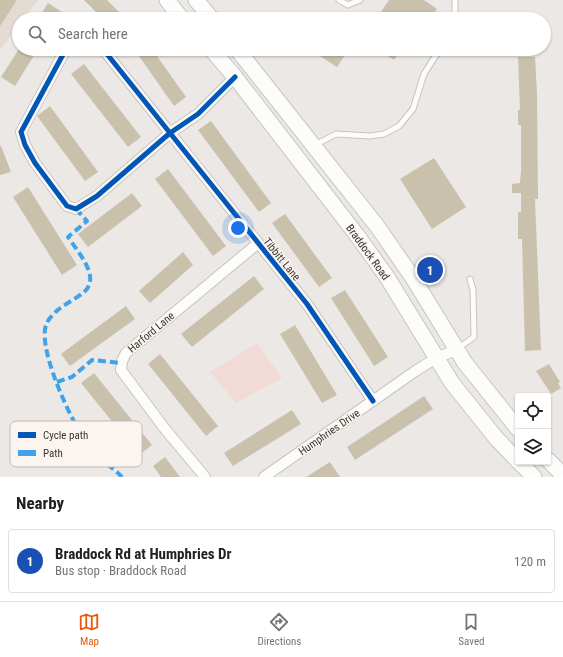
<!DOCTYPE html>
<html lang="en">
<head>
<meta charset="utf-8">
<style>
	:root { --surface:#fff; --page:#f6f6f6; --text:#202124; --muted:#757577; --line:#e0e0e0; --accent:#ea580c }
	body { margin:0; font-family:"Roboto Condensed",sans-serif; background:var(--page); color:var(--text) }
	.controls { position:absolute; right:12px; bottom:12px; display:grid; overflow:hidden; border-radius:4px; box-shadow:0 1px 3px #0004 }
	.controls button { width:36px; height:36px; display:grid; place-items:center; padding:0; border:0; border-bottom:1px solid var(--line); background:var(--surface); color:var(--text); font:20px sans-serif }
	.you { position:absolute; left:238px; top:228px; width:14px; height:14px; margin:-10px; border:3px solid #fff; border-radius:50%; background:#1a73e8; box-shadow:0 0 0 6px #1a73e833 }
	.badge { display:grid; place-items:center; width:26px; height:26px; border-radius:50%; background:var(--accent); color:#fff; font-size:13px; font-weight:700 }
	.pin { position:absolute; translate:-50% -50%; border:2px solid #fff; box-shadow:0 1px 4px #0006 }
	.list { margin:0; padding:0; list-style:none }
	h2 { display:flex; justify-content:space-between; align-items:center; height:52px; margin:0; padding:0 16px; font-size:17px }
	h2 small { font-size:13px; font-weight:400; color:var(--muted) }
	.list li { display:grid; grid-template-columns:26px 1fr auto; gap:12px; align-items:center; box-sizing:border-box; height:64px; margin:0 8px 8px; padding:0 8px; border:1px solid var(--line); border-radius:4px }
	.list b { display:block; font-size:15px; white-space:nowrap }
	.list p { margin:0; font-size:13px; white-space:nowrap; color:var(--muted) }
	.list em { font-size:13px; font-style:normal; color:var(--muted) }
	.icon { flex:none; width:22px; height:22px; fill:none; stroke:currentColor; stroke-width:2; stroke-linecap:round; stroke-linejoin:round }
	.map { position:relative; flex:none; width:563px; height:477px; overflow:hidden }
	.search { position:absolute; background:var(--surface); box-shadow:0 1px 3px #0004; left:12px; right:12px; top:12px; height:44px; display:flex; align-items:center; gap:10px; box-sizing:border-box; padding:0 14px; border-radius:22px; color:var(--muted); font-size:15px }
	.sheet { height:124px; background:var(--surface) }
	nav { display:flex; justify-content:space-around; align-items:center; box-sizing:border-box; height:56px; border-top:1px solid var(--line); background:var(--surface); font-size:11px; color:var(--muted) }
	nav a { display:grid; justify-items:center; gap:2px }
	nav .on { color:var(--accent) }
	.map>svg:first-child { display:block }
	.built { fill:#e4dbd3 }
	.green { fill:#f2dbd6 }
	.building { fill:#cac1ad }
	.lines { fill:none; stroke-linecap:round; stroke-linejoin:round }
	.lane-casing { stroke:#c7c4c1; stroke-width:7 }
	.street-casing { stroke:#c7c4c1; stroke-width:12 }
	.primary-casing { stroke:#c7c4c1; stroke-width:17 }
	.lane { stroke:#fcfcfb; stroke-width:5 }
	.street { stroke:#fcfcfb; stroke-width:10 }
	.primary { stroke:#fcfcfb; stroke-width:15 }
	.quiet { stroke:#3fa3eb; stroke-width:4; stroke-dasharray:8 4; stroke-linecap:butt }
	.cycleway-casing { stroke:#fcf5ef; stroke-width:8 }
	.cycleway { stroke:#0057b8; stroke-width:5 }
	.labels { text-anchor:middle; stroke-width:3; stroke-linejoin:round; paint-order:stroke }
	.street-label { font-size:11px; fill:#373432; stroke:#fcf5ef }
	.key { fill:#fcf5ef; stroke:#c1bbb6; stroke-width:1 }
	.key-label { font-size:11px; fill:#373432 }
</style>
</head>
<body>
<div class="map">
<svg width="563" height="477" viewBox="0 0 563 477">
	<rect width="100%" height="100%" fill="#ece8e5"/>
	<!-- built -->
	<path class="built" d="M0 0H38L24 19H19V25L0 50Z"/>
	<!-- green -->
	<path class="green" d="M257 343 282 378 236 403 210 372Z"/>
	<!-- building -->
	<path class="building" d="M0 0H17L0 26Z
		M84 0H107L126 19H103Z
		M389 0H424L437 9 430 19H376Z
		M48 3 62 12 57 19H38Z
		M19 49H38L15 86 1 77Z
		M134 49H152L186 97 174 106Z
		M309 49H349L337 67Z
		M378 49H401L394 60Z
		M518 57H535L537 94 538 199H535L541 350 525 351 522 239H518V212H521V193H512V184L520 183 521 170V125H518V110H520Z
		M84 64 141 137 128 147 71 74Z
		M50 106 98 172 85 181 37 116Z
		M211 121 271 203 259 212 198 130Z
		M0 146H1L11 172 0 175Z
		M434 158 466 207 432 229 400 179Z
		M168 169 226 246 213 256 155 179Z
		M28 187 77 265 62 275 13 197Z
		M132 193 142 206 88 247 78 234Z
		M285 214 332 278 319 287 272 223Z
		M183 252 193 265 150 303 139 291Z
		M254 276 264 289 192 347 181 334Z
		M345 290 388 357 374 366 331 298Z
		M126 306 135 319 70 366 61 354Z
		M295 325 337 395 322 403 280 334Z
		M160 354 218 426 206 436 148 364Z
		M549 364 560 382 558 383 561 388 551 394 536 371Z
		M94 373 152 445 139 455 81 383Z
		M424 396 433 409 355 460 347 447Z
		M292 410 301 424 233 466 224 453Z
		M165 457 180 477H161L153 466Z
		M330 462 340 477H306Z"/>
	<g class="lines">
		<defs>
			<path id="lane" d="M339 0 348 5 360 0
				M455 19V0
				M315 145 336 134 370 136 384 134 399 126 413 109 424 74 440 49
				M457 349 474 337 473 290 470 279"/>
			<path id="street" d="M66 49 21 132 25 145 35 163 67 206 76 209 97 196 170 133 103 49
				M235 77 198 114 170 133 307 304 373 401
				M205 477 165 429 121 370 122 361 126 353 257 244
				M264 477 414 372 436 358 456 350"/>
			<path id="primary" d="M167 0 182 19
				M196 0 212 19
				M211 49 235 77 356 234 387 277 452 383 496 438 518 461
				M237 49 377 226 413 278 465 363 518 429
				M548 460 563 475
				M519 462 534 477"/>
		</defs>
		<!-- lane casing -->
		<use href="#lane" class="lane-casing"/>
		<!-- street casing -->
		<use href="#street" class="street-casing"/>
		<!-- primary casing -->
		<use href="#primary" class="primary-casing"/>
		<!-- lane -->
		<use href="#lane" class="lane"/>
		<!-- street -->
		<use href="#street" class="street"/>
		<!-- primary -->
		<use href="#primary" class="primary"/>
		<!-- quiet -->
		<path class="quiet" d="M76 209 87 221 68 237C76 250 102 277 84 292 77 298 67 303 59 309 54 313 48 319 46 325 37 351 76 433 94 453 102 462 113 467 122 477
			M57 382 72 377 92 360 121 363"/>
		<defs>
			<path id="cycleway" d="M66 49 21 132 25 145 35 163 67 206 76 209 97 196 170 133 103 49
				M235 77 198 114 170 133 307 304 373 401"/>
		</defs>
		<!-- cycleway casing -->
		<use href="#cycleway" class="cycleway-casing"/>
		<!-- cycleway -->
		<use href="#cycleway" class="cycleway"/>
	</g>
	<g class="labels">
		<!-- street labels -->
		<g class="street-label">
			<text transform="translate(368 252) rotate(54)" y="4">Braddock Road</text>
			<text transform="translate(282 259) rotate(51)" y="4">Tibbitt Lane</text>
			<text transform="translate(151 332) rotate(-40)" y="4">Harford Lane</text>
			<text transform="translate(329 432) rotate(-35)" y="4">Humphries Drive</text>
		</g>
	</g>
	<!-- legend -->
	<rect x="10" y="421" width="132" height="46" rx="6" class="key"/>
	<rect x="18" y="432" width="18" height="6" fill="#0057b8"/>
	<rect x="18" y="450" width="18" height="6" fill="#3fa3eb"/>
	<g class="key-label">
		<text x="43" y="439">Cycle path</text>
		<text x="43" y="457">Path</text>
	</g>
</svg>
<div class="controls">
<button><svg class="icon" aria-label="locate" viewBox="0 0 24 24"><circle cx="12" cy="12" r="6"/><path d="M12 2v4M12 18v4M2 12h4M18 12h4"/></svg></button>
<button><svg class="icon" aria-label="layers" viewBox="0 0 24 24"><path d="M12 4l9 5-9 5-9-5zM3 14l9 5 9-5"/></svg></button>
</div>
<div class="you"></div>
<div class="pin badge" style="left:430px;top:270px;background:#1a4fb4">1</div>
<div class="search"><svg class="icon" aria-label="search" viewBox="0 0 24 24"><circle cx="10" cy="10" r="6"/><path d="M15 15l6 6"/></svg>Search here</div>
</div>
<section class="sheet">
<h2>Nearby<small></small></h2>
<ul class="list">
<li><span class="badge" style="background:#1a4fb4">1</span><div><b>Braddock Rd at Humphries Dr</b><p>Bus stop · Braddock Road</p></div><em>120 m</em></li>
</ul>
</section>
<nav>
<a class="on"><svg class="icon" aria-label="map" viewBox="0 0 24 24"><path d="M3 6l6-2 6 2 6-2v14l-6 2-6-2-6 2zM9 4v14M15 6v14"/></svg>Map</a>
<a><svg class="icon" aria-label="directions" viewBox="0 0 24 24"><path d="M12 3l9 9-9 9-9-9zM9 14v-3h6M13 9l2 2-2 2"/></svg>Directions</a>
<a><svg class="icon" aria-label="saved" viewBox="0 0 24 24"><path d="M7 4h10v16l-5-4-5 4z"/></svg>Saved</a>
</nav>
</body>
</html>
